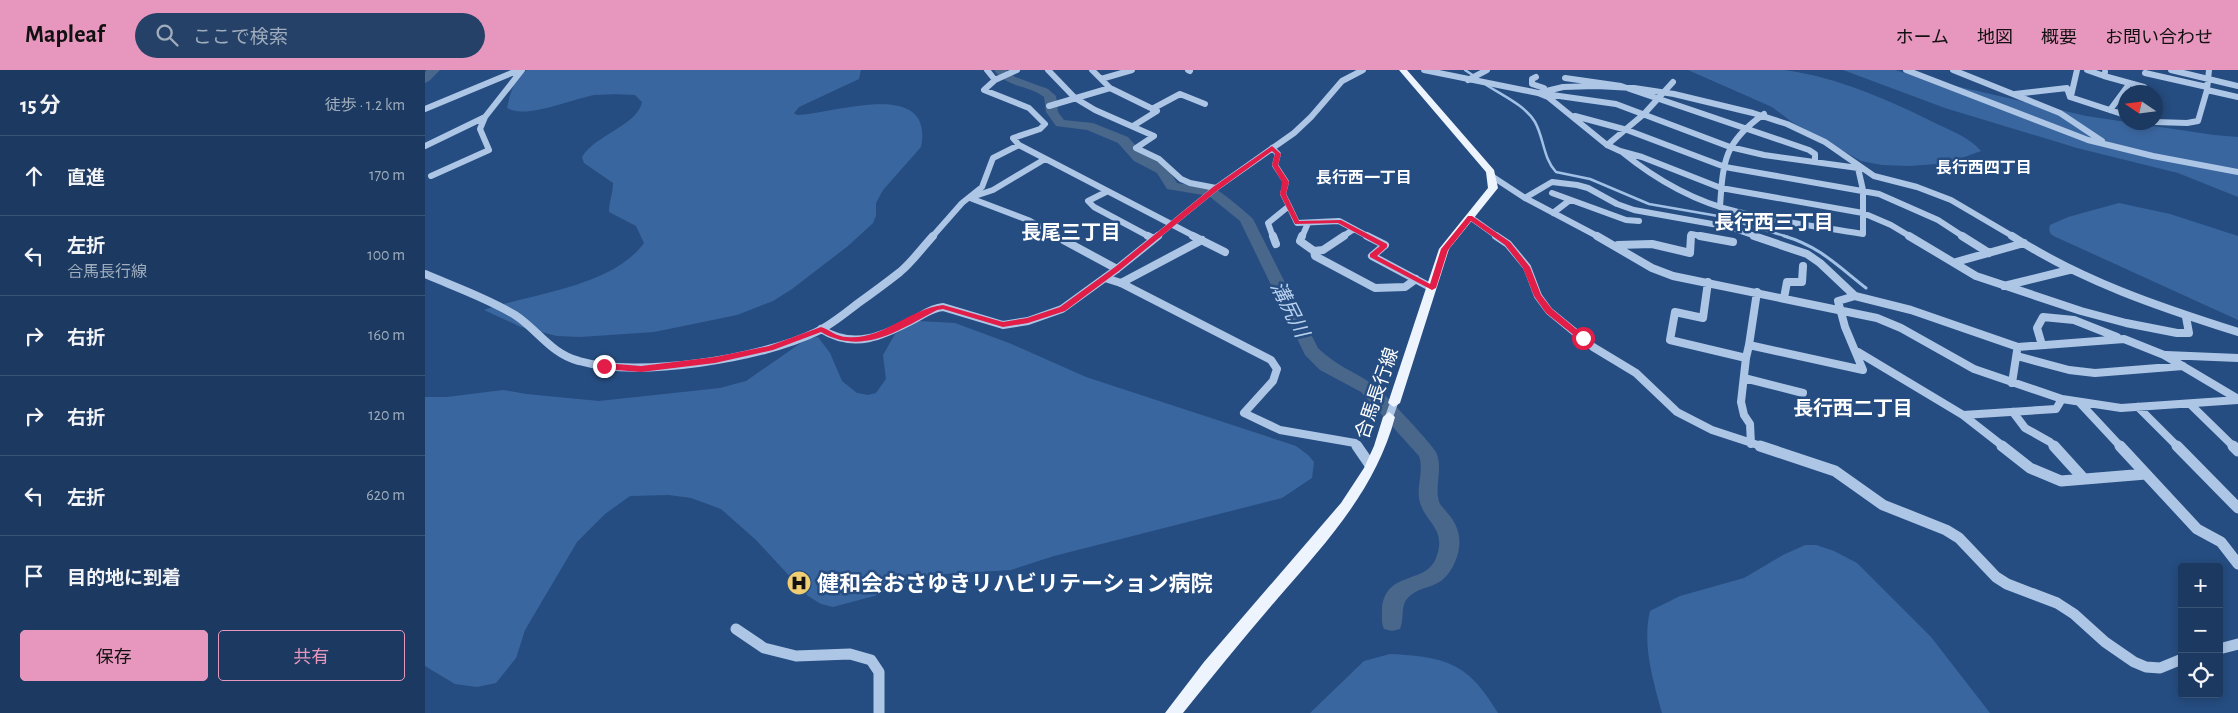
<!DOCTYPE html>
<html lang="ja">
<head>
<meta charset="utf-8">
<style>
	:root { --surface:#1c3a61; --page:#254167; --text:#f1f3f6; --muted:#a0adbd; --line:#3a5476; --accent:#e797bd }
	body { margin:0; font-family:"Alegreya Sans","Noto Sans JP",sans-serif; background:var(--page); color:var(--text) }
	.controls { position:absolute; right:15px; bottom:15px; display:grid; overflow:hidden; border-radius:5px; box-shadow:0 2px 8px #0003 }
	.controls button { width:45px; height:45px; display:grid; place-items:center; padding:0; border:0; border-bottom:1px solid var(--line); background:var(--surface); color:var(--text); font:25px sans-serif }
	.compass { position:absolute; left:1693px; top:15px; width:45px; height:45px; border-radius:50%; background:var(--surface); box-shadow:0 2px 8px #0003; rotate:283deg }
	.stop { position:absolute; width:15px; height:15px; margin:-11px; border:4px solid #e11d48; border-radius:50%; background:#fff }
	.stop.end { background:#e11d48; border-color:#fff; box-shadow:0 1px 5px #0008 }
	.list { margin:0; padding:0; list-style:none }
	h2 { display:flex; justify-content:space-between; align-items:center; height:65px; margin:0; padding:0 20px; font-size:21px }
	h2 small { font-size:16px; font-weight:400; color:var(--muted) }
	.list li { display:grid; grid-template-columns:32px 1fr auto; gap:15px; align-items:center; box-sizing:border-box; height:80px; padding:0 20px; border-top:1px solid var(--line) }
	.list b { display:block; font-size:19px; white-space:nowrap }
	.list p { margin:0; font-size:16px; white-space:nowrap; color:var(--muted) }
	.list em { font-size:16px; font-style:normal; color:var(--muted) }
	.actions { display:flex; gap:10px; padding:15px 20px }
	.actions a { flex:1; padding:11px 0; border:1px solid var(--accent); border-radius:5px; text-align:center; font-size:18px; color:var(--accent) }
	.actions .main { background:var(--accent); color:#111 }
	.icon { flex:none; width:28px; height:28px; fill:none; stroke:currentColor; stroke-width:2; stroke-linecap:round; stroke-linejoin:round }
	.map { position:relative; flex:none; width:1813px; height:643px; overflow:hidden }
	header { display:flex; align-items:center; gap:30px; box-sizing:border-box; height:70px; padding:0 25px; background:var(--accent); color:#111 }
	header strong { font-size:24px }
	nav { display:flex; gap:28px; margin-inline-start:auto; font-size:18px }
	.search { width:350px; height:45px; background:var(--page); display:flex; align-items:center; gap:12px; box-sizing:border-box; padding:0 18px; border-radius:28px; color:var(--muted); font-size:19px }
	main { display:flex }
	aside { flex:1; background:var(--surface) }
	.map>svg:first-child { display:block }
	.green { fill:#3a669f }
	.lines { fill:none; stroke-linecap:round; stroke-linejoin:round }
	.stream-far1 { stroke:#a1c1e7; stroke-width:2.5 }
	.stream { stroke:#a1c1e7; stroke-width:3 }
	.river { fill:#49668b; fill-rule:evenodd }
	.minor-far2 { stroke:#adc6e6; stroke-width:6 }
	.minor-far1 { stroke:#adc6e6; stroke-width:8 }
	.minor { stroke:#adc6e6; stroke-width:11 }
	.major { fill:#eef4fd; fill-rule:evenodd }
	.route { fill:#e11d48 }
	.labels { text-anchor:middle; stroke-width:5; stroke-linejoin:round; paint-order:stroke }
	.far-neighbourhood-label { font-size:16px; font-weight:bold; fill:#fff; stroke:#264d81 }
	.street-label { font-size:19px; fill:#fff; stroke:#264d81 }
	.neighbourhood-label { font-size:20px; font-weight:bold; fill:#fff; stroke:#264d81 }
	.water-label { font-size:20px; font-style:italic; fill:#b8d0ee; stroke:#264d81 }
	.near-poi-label { font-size:22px; font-weight:bold; fill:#fff; stroke:#264d81; text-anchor:start }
</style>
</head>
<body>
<header>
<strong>Mapleaf</strong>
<div class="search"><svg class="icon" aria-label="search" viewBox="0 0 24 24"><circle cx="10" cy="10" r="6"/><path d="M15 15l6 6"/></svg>ここで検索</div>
<nav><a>ホーム</a><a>地図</a><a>概要</a><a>お問い合わせ</a></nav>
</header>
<main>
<aside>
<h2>15 分<small>徒歩 · 1.2 km</small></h2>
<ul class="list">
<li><svg class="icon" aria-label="ahead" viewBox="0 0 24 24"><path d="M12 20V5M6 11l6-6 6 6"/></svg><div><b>直進</b></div><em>170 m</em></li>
<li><svg class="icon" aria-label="left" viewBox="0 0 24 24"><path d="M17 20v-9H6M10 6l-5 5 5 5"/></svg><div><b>左折</b><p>合馬長行線</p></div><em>100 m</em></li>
<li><svg class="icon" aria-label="right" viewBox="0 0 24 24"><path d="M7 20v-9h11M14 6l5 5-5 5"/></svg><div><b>右折</b></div><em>160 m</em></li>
<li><svg class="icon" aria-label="right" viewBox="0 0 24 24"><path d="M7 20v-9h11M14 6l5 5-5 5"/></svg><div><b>右折</b></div><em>120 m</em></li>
<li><svg class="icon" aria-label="left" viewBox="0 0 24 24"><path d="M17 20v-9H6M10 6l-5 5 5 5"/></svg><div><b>左折</b></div><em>620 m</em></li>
<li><svg class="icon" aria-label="arrive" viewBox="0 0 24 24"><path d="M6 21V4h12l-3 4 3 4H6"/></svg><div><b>目的地に到着</b></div></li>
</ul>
<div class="actions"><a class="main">保存</a><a>共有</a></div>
</aside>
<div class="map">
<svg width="1813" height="643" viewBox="0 0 1813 643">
	<rect width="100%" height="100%" fill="#264d81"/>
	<!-- green -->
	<path class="green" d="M102 0H436L434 9 374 37 369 43 372 45C405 45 510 6 496 77L458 120 451 133V146L448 153 423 176 367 219 348 231 312 245 229 262 155 267 132 266 96 257 59 240C108 223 187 217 219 173L211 156 184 142C184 131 188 124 188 113L159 93 157 87C170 65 213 55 217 32L210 25C197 24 183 24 170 25 149 28 100 50 82 38 85 25 89 7 102 0Z
		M1263 0C1292 0 1331 0 1359 0 1413 7 1466 31 1514 55 1529 62 1545 68 1556 81L1523 93 1485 96 1457 95 1436 91 1367 52 1347 37Z
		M1418 0H1470L1500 9 1661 46 1789 65 1813 67V127L1753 103 1652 78 1520 38Z
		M1694 133 1745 144 1813 166V250L1633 168C1626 165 1623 163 1625 155L1643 147Z
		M494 251 530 253 584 273 661 307 871 376 883 385 889 392 887 408 857 428 629 486 586 500 502 505 449 526 408 537 396 534 383 526 331 470 296 439 266 428 244 425 205 426 180 444 152 472 100 560 91 588 71 613 52 617 30 614 0 596V327H22L78 320 101 324 174 331 295 318 321 311 383 268 393 267 405 283 417 311 432 323 443 325 451 323 461 309 458 285 470 264Z
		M1380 475H1391L1409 481 1432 493 1506 567 1565 643H1237C1228 610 1217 575 1225 541L1255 526 1319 508 1358 485Z
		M965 584C1022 587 1043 593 1073 643H885L939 591Z"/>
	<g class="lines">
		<!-- stream-far1 -->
		<path class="stream-far1" d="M1040 0 1049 6
			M1060 14C1076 25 1100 35 1110 52 1119 68 1118 88 1131 102L1165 109 1224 134 1293 146 1363 167"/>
		<!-- stream -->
		<path class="stream" d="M1359 166C1394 176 1413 196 1441 218"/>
		<!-- river -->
		<path class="river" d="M2 0H15L4 11 0 13V2Z
			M569 0H581L590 7 623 19 631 26 633 42 639 50 668 53 703 67 719 85 742 97 752 113C764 115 779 115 791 119 795 121 825 145 828 149L893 278C912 296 926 300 946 313 955 318 1007 374 1011 382 1019 399 1008 418 1015 434 1018 438 1022 442 1025 446 1036 460 1037 476 1030 492 1016 524 997 511 981 530 976 537 979 550 975 559L967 561 959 559C956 552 957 547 957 540 959 500 1001 515 1011 488 1023 457 998 453 994 428 992 414 999 400 994 386L936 322 895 300 880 285 815 151 784 126 742 119 732 103 709 91 693 73 662 60 631 56 621 42 619 27C603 15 582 18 569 0Z"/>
		<!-- minor-far2 -->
		<path class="minor-far2" d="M562 0 570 10
			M592 0 570 10 559 20 604 38 620 54 615 59 588 68 594 75 771 167
			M623 0 650 28 670 40 729 66 711 78 734 89 756 109 765 113 791 118
			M667 0 685 18 732 41 708 56
			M763 0 765 1
			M999 0 1113 23 1191 34 1305 77 1339 85 1433 98
			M1481 0 1663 70 1728 86 1813 102
			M1528 0 1635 43 1677 71
			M1662 0 1679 6 1680 2
			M1746 0 1813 16
			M1720 3 1782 17
			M1679 6 1719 17
			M1111 7 1107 9V14L1119 18
			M1140 8 1196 16 1384 80 1390 84V92
			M676 9 707 0
			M1043 10 1062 0
			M1782 20 1813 27
			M1113 23 1138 17 1171 16 1209 18 1249 24 1328 43 1362 54 1400 72 1449 106 1492 117 1526 130 1589 167
			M1113 23 1123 27 1182 75 1195 81 1217 87 1296 118 1438 143 1466 155 1486 167
			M1590 24 1642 18 1645 27
			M1646 26 1652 0
			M1645 27 1700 45
			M624 36 685 18
			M0 39 94 0
			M727 39 755 24 780 34
			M1685 40 1702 17
			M1150 46 1202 60 1300 97 1454 124 1513 150 1539 167
			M1730 52 1762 53 1773 51 1782 20 1784 0
			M1182 75 1219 44 1248 12
			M0 76 60 47
			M847 78 853 84 850 95 861 112 858 124 864 136 843 153 848 167
			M1197 82C1230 109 1271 132 1313 142 1353 152 1397 157 1438 164V120L1433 98
			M6 106 64 80 55 59 60 47 97 0
			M1068 107 1100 128 1174 167
			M681 122 663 131 669 137 725 167
			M1127 123 1201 150 1214 151
			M550 126 568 120 620 89
			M545 128 603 150 634 167
			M1100 128 1127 112 1152 115 1163 118 1192 134 1209 140 1304 157 1333 167
			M864 136 872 153 914 151 944 167
			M1295 137C1298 91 1299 72 1339 44
			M1128 143 1145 130
			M1045 147 1073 167
			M507 167 537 133 557 117 568 88 594 75
			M731 167 791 118 869 63 886 47 917 11 938 0
			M877 167 883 153
			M917 167 929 159
			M1266 167V164L1281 167"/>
		<!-- minor-far1 -->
		<path class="minor-far1" d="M631 166 692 199
			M723 166 729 169
			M768 166 800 182
			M848 166 851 174
			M877 166 875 171 889 181
			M919 166 898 180 889 181 890 186 950 218 980 217 991 209
			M942 166 960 175 947 186 1007 218
			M1071 166 1083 174 1102 197 1113 226 1124 241 1168 277 1211 303 1252 342 1287 360 1339 377
			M1172 166 1227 198 1248 206 1452 248 1476 258 1549 299 1637 329 1696 338 1813 330
			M1275 166 1308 172
			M1329 166 1382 184 1395 193 1430 226 1486 240 1593 277 1699 269 1739 285 1813 329
			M1484 166 1551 206 1656 241 1701 253 1752 263H1764L1761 247
			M1537 166 1564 183
			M1587 166C1657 211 1734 237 1813 262
			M1193 175 1227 174 1265 183 1266 166
			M1531 192 1599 173
			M0 204C30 217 62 228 90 245 112 259 126 284 154 291 213 308 335 289 391 262 406 255 419 244 432 234 446 224 461 213 475 202 487 192 497 178 508 166
			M680 208 696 213 846 290 852 299 848 311 819 343 855 360 930 373 933 377
			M1283 212 1278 248 1250 242 1245 270 1321 288 1324 275
			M696 213 777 170
			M1579 216 1644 200
			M1332 222 1324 275 1438 300 1420 257 1413 231 1430 226
			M1359 228 1362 212H1377L1378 196
			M396 259C429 280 458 266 490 249 499 244 507 238 518 237L578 255 603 251 637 239 692 199 733 166
			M1617 275 1612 258 1618 247 1649 250 1692 267
			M1433 282 1538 345 1579 377
			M1741 285 1813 288
			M1592 286 1644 300 1670 303 1758 296
			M1321 288 1316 332 1319 345 1325 354 1326 374
			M1319 308 1378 323
			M1587 313 1592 281
			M1655 333 1696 377
			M1765 334 1809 377
			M1713 337 1753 377
			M1588 342 1600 358 1625 372 1630 377
			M1538 345 1631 339 1637 329
			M964 347 969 333"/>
		<!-- minor -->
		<path class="minor" d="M932 376 945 395
			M1335 376 1410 401 1458 435 1521 460 1534 468 1571 507 1582 514 1632 533 1649 544 1680 572 1709 592 1721 597 1735 598 1757 589
			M1577 376 1605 398 1636 411 1721 404
			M1629 376 1658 408
			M1695 376 1772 459 1796 472 1813 494
			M1752 376 1813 438
			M1808 376 1813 381
			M311 559 339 578 371 586 425 584 446 590 454 602V643
			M1794 579 1813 574"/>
		<!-- major -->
		<path class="major" d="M974 0H982L1069 100 1073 118 1024 179 975 333 969 337 963 333 1014 179 1063 118 1061 102Z
			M964 342 970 347C951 419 901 473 853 528 821 565 789 604 758 643H740L779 592 916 433 939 398 949 376 958 347Z"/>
	</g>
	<!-- route -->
	<path class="route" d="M847 76 856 84 853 95 864 112 861 124 874 151 916 150 962 174V177L952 186 1005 214 1016 179 1043 146H1047L1085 172 1105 197 1116 225 1127 239 1162 268 1155 270 1121 243 1109 226 1098 198 1080 175 1046 151 1023 180 1011 218 1007 220 945 187V184L955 176 913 153 870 154 855 124 857 112 847 95 850 84 847 81 793 120 695 200 640 241 603 253 578 257 518 239 512 240C474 260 438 286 396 262L348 280 290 293 216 302 179 299 175 296 179 293 216 296 290 287 344 276 396 257C405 260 412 267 422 267 459 270 483 239 518 235L578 252 602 248 635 237 690 197 788 117Z"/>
	<!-- icons -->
	<defs>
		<symbol id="hospital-disc" viewBox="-11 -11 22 22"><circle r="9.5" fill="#f0cd72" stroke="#264d81"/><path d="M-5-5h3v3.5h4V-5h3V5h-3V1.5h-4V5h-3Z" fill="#111"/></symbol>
	</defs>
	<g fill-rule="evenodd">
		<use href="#hospital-disc" x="360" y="499" width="28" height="28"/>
	</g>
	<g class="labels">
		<!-- far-neighbourhood labels -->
		<g class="far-neighbourhood-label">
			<text x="1559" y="103">長行西四丁目</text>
			<text x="939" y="113">長行西一丁目</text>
		</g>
		<!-- street labels -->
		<g class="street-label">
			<text transform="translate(951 323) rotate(-71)" y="7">合馬長行線</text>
		</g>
		<!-- neighbourhood labels -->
		<g class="neighbourhood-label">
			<text x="1349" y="159">長行西三丁目</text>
			<text x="646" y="169">長尾三丁目</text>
			<text x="1428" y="345">長行西二丁目</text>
		</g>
		<!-- water labels -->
		<g class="water-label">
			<text transform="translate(865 239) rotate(63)" y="7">溝尻川</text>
		</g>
		<!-- near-poi labels -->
		<g class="near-poi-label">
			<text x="392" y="521">健和会おさゆきリハビリテーション病院</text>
		</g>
	</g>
</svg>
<div class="controls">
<button>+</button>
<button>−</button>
<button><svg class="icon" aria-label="locate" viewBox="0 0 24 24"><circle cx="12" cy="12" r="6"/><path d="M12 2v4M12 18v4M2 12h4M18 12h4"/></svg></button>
</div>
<svg class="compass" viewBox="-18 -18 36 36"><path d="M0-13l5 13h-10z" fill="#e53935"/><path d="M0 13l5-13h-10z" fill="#a0adbd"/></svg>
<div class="stop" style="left:1158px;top:268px"></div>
<div class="stop end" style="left:179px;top:296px"></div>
</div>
</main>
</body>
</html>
